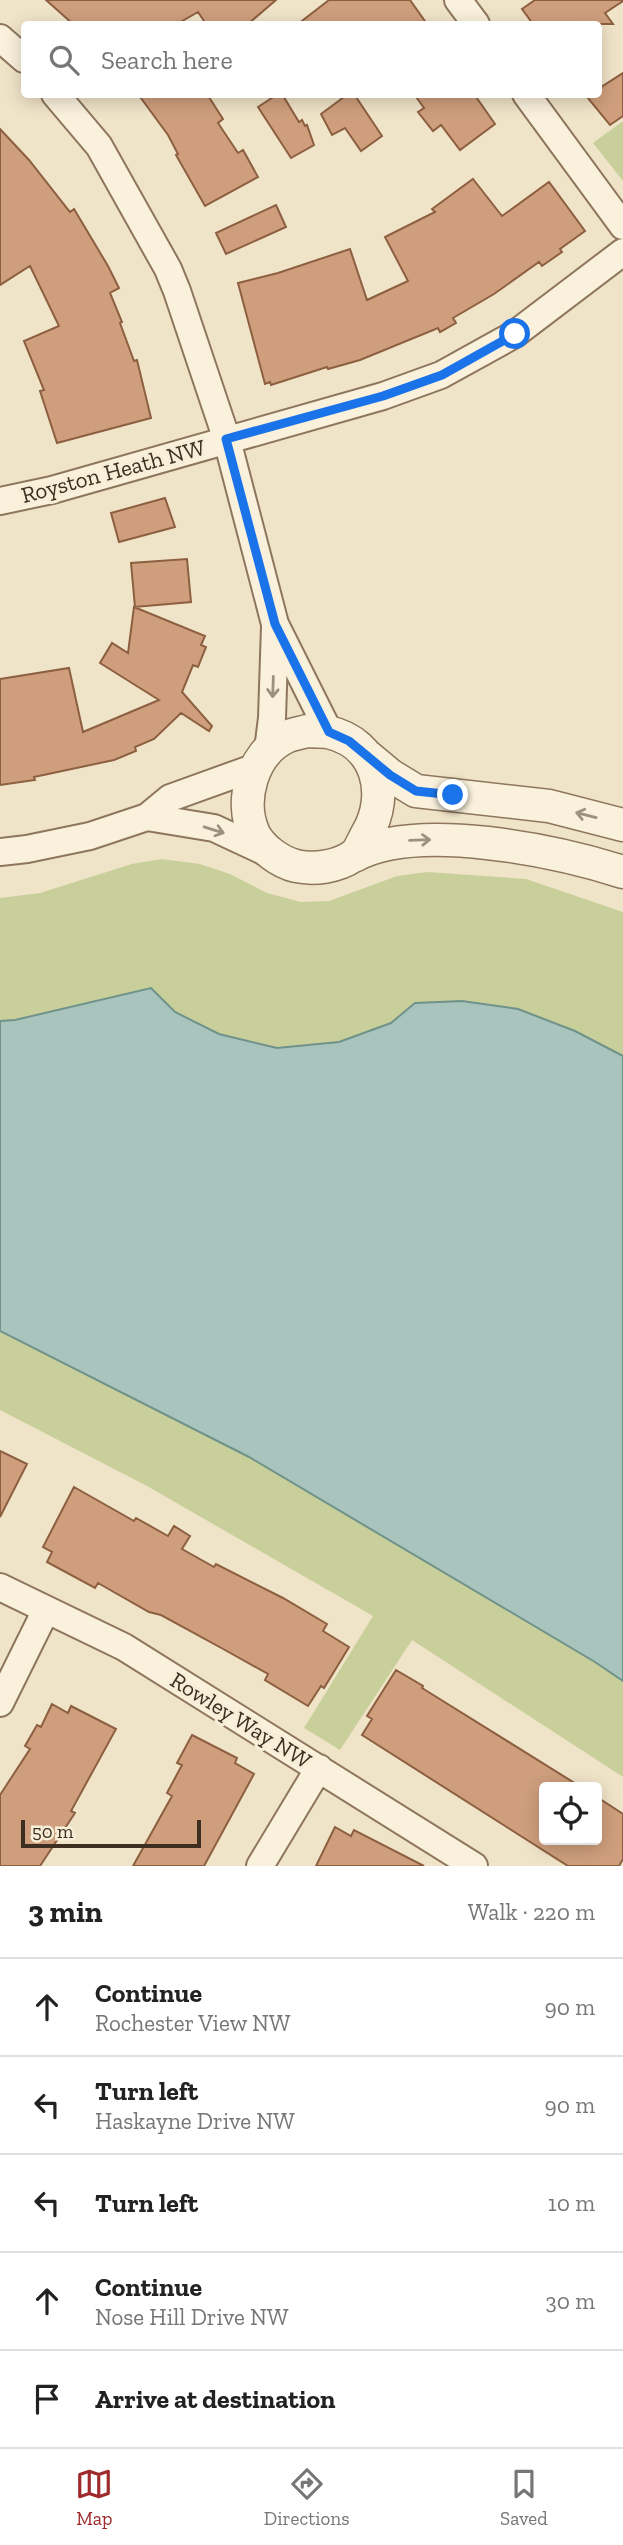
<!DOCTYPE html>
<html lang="en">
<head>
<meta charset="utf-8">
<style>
	:root { --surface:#fff; --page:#f2f2f2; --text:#222; --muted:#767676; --line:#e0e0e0; --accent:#9e2a2b }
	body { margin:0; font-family:"Zilla Slab",serif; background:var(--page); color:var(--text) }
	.controls { position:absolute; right:21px; bottom:21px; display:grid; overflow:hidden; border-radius:7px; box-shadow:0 4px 18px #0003 }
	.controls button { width:63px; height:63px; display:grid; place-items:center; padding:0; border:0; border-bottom:2px solid var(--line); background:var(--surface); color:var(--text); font:35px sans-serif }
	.scale { position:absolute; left:21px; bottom:18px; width:180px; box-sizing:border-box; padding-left:7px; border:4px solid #3d2e20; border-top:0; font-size:19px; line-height:24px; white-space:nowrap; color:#3d2e20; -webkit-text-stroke:5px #f7eed8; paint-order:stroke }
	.stop { position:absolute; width:21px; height:21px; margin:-16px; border:5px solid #1a73e8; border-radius:50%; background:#fff }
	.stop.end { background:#1a73e8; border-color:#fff; box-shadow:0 2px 7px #0008 }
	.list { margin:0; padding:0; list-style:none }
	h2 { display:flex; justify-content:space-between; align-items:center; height:91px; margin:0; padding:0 28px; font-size:30px }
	h2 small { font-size:23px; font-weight:400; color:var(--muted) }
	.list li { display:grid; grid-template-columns:46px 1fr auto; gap:21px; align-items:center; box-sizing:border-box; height:98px; padding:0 28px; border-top:2px solid var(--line) }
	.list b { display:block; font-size:26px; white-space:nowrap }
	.list p { margin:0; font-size:23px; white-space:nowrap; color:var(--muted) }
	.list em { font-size:23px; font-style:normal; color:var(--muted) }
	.icon { flex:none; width:38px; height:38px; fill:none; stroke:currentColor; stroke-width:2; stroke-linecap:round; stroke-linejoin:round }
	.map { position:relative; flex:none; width:623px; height:1866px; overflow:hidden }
	.search { position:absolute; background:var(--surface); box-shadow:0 4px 18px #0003; left:21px; right:21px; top:21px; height:77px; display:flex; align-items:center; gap:18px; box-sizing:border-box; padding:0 24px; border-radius:7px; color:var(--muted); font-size:26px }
	.sheet { height:581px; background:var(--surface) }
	nav { display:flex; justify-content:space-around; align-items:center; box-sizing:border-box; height:98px; border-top:2px solid var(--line); background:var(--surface); font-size:19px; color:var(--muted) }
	nav a { display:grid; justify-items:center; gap:4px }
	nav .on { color:var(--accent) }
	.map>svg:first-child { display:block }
	.green { fill:#c9cf9b }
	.water { fill:#a9c4bc; stroke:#6f938a; stroke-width:2 }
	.building { fill:#cf9f7d; stroke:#8d5f41; stroke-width:2 }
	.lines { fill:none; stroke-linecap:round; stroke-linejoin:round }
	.minor-casing { stroke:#8d765c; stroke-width:30 }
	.tertiary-casing { stroke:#8d765c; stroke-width:35 }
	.minor { stroke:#faf1dc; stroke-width:26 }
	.tertiary { stroke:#faf1dc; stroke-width:32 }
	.oneway { stroke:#9c907e }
	.route { stroke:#1a73e8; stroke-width:9 }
	.labels { text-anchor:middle; stroke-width:6; stroke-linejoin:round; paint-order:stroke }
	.street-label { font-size:23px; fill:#3d2e20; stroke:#f7eed8 }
</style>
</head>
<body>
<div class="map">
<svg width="623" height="1866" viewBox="0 0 623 1866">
	<rect width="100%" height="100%" fill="#f0e4c8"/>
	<!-- green -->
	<path class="green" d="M623 121V181L593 143Z
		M161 859 200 864 230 874 267 893 301 902 329 901 397 876 427 872 526 879 623 912V1777L412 1640 340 1750 304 1728 373 1616 147 1486 0 1410V898L40 893 132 864Z"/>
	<!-- water -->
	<path class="water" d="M151 988 175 1012 219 1034 277 1048 339 1042 391 1023 415 1003 462 1001 518 1009 575 1031 623 1056V1681L595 1662 249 1457 0 1331V1021L15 1020Z"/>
	<!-- building -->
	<path class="building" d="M46 0H276L248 24H206L198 12 177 24H73Z
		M329 0H410L427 24H298Z
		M535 0H623V1L605 13 613 24H533L522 9Z
		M623 73V116L610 125 587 97 591 94H598V89Z
		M138 94H207L223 119 218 123 238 153 243 150 258 177 205 206 176 155 178 154 168 135Z
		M278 94H282L299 122 302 120 305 126 307 125 314 145 291 158 258 107Z
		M348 94H354L382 136 361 151 345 128 332 135 321 114Z
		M414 94H474L495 124 460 150 441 125 433 131 418 112 424 108Z
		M0 129 29 160 70 212 74 209 108 266 119 288 110 293 122 322 120 323 134 361 137 360 151 418 57 443 40 391 44 390 24 341 59 326 30 266 0 285Z
		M473 179 502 216 549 182 585 231 560 249 562 252 542 266 539 262 494 294 453 318 456 323 440 332 438 328 360 360 328 369 327 367 271 385 270 382 265 384 238 283 278 273 350 249 367 300 408 281 385 237 435 212 432 209Z
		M276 205 286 227 226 254 216 233Z
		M165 498 175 527 119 542 111 513Z
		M187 559 191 602 135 607 131 563Z
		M134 607 205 636 201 645 206 647 198 667 193 665 182 692 212 726 209 731 181 713 154 739 135 747 136 751 114 760 34 777 35 780 0 785V679L69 668 83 732 159 700 100 663 112 643 128 653Z
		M0 1451 27 1464 0 1517Z
		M74 1487 134 1521 136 1518 168 1536 174 1526 190 1536 182 1549 214 1567 216 1564 283 1598 327 1624 323 1631 349 1647 324 1688 321 1686 308 1706 265 1680 268 1674 225 1650 161 1615 149 1612 98 1583 95 1588 47 1562 52 1552 43 1547Z
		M396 1670 423 1686 422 1688 581 1787H544V1840H597V1797L623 1814V1859L619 1866H568L362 1735 372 1719 367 1716Z
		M52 1704 68 1713 71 1706 116 1729 71 1811 75 1813 40 1866H0V1795L30 1749 25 1746 37 1725 41 1727Z
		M192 1735 237 1758 235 1763 254 1774 204 1866H133L172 1796 167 1793 182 1765 177 1763Z
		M335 1827 351 1836 354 1830 424 1866H316Z"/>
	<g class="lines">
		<defs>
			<path id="minor" d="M458 0 476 24
				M0 38 24 59
				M55 94 99 146 168 269 177 291 227 440 275 624 329 732
				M526 94 623 226
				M0 501 52 490 383 396 441 375 515 334 623 252
				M268 750 272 718 275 626
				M147 817 214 828 272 855
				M0 852 27 849 90 836 147 817 170 798 256 767
				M0 1587 124 1647 474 1866
				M0 1703 46 1610
				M260 1866 319 1768"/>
			<path id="tertiary" d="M307 731C314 732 322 731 328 732 378 743 390 795 367 834 363 841 359 852 353 856 337 867 314 870 296 866 280 862 262 849 254 834 239 801 252 753 286 737 293 734 300 733 307 731Z
				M366 755 390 775 416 791 549 806 623 825
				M354 856C417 821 557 851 623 872"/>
		</defs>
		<!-- minor casing -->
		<use href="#minor" class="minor-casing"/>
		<!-- tertiary casing -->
		<use href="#tertiary" class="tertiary-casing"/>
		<!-- minor -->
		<use href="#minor" class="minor"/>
		<!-- tertiary -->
		<use href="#tertiary" class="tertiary"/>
	</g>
	<!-- one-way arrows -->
	<defs><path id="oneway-shaft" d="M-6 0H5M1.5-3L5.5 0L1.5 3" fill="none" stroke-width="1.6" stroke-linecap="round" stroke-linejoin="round" transform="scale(1.75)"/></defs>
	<g class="oneway">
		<use href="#oneway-shaft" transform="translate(273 687) rotate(92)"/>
		<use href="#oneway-shaft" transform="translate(586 815) rotate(-166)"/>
		<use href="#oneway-shaft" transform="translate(214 830) rotate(17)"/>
		<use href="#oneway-shaft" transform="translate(420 840) rotate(-2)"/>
	</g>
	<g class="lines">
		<!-- route -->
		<path class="route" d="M453 795 416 791 390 775 349 741 329 732 275 624 226 439 383 396 442 375 515 334"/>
	</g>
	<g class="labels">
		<!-- street labels -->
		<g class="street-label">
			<text transform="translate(113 471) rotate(-15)" y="8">Royston Heath NW</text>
			<text transform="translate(241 1720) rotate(32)" y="8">Rowley Way NW</text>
		</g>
	</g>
</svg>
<div class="controls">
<button><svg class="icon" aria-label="locate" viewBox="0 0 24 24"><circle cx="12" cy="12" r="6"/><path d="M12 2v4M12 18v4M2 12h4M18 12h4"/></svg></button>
</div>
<div class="scale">50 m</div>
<div class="stop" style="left:515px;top:334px"></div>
<div class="stop end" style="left:453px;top:795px"></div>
<div class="search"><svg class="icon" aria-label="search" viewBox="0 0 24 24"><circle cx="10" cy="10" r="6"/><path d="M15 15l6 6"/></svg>Search here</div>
</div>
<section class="sheet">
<h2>3 min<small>Walk · 220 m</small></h2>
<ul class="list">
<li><svg class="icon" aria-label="ahead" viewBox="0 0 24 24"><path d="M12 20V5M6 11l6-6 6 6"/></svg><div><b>Continue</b><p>Rochester View NW</p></div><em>90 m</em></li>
<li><svg class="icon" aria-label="left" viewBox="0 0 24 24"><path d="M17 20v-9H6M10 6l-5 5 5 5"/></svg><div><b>Turn left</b><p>Haskayne Drive NW</p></div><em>90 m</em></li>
<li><svg class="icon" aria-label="left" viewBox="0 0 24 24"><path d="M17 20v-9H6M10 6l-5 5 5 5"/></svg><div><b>Turn left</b></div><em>10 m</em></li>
<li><svg class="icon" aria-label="ahead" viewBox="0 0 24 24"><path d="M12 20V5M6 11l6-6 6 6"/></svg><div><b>Continue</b><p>Nose Hill Drive NW</p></div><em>30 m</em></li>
<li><svg class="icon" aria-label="arrive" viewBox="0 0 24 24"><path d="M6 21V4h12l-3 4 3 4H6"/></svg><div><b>Arrive at destination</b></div></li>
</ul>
</section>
<nav>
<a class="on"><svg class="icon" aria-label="map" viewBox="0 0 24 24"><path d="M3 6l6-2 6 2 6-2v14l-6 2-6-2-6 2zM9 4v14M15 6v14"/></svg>Map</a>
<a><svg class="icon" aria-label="directions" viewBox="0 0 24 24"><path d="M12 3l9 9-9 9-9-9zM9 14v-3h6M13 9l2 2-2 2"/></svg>Directions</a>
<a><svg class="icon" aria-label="saved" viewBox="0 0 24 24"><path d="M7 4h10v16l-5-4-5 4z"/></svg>Saved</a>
</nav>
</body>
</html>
